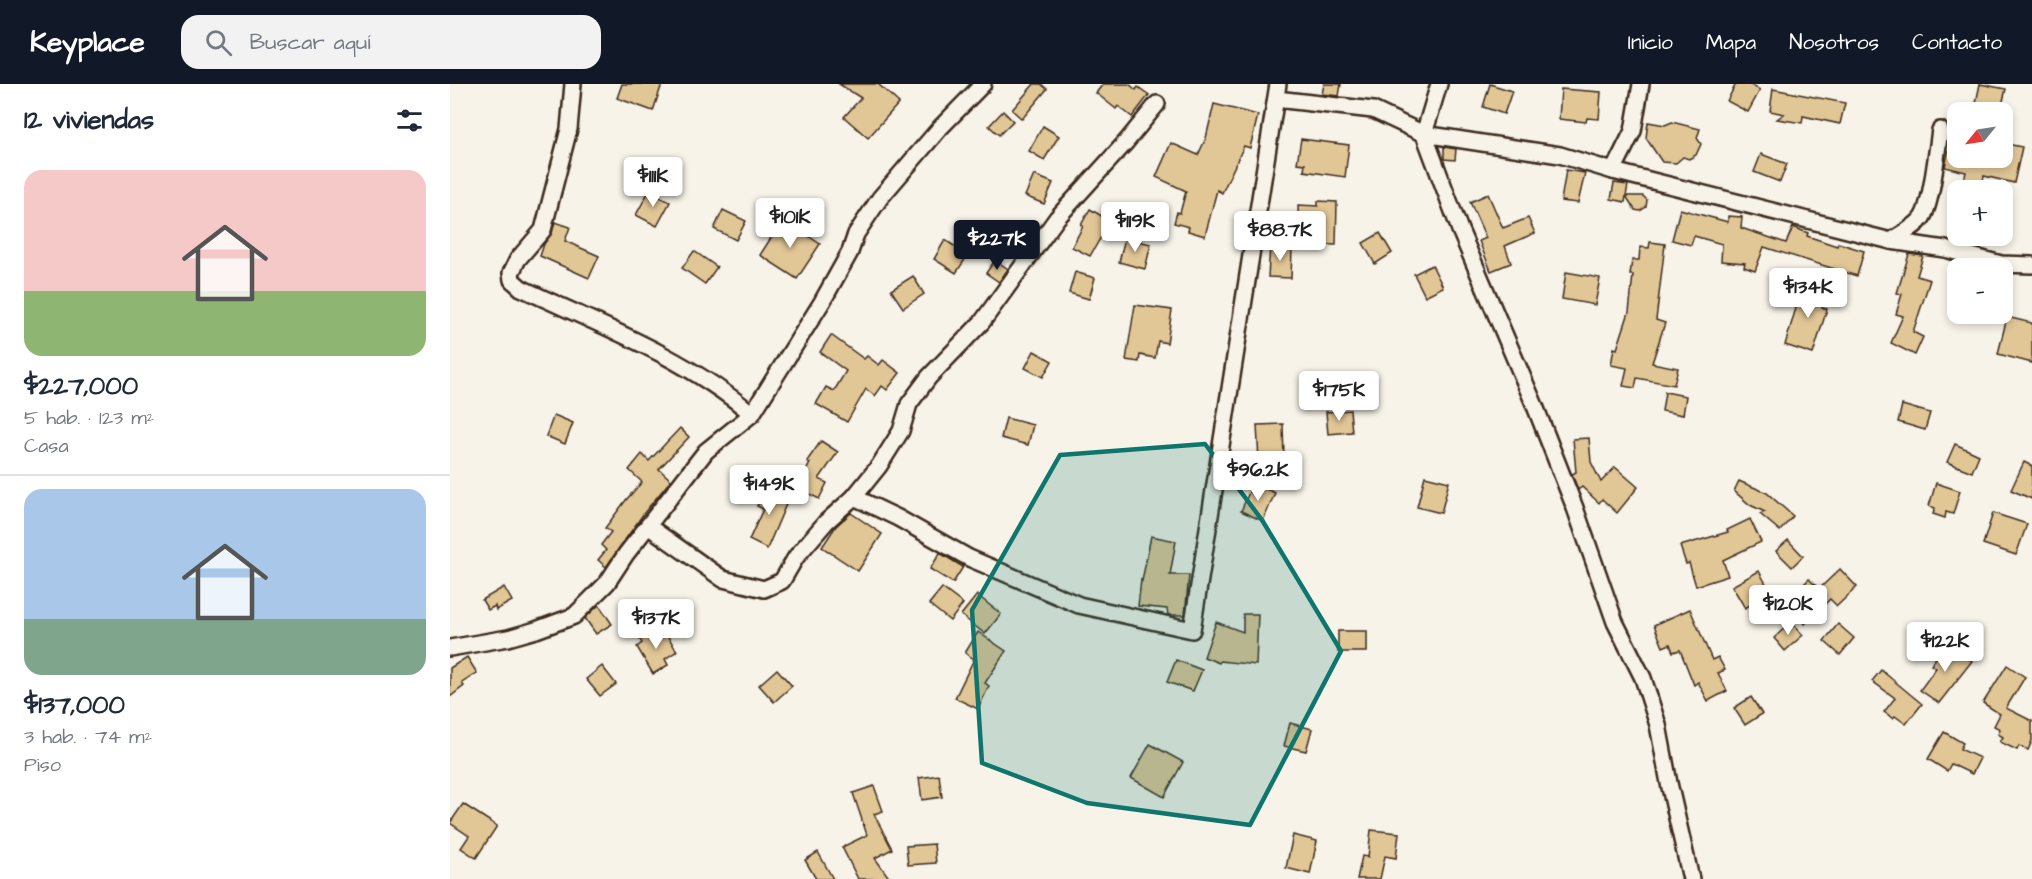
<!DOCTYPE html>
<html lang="es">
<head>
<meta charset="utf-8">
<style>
  :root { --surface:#fff; --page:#f2f2f3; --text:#1f2937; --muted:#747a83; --line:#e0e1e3; --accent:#111827 }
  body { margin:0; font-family:"Architects Daughter",sans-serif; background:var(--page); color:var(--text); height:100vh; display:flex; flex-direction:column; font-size:22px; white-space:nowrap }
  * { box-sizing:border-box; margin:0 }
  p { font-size:20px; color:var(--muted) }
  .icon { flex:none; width:33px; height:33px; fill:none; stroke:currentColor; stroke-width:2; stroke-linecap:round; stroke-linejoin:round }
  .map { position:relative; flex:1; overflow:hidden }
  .panel { display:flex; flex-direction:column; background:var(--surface); width:450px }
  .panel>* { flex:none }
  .needle { width:39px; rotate:240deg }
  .fabs { position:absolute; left:1497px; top:18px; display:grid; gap:12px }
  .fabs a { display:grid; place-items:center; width:66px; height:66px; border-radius:12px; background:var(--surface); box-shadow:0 3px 9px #0003; font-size:30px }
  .price { position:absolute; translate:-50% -51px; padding:0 14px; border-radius:6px; background:#fff; color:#222; font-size:20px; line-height:39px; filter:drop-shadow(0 2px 3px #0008) }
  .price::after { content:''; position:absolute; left:50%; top:36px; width:18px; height:14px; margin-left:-9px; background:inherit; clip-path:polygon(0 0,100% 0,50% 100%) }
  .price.current { background:var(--accent); color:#fff }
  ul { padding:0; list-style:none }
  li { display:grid; align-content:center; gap:12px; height:318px; padding:0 24px }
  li+li { border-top:2px solid var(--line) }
  li span { display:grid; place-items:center; height:186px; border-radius:18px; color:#555 }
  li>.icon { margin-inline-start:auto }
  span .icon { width:108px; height:108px; fill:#fffc; stroke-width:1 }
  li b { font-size:26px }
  h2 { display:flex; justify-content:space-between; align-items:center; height:72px; padding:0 24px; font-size:26px }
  header { display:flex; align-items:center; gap:36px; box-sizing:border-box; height:84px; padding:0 30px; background:var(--accent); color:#fff }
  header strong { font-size:28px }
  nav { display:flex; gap:33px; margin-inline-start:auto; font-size:21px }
  .search { width:420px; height:54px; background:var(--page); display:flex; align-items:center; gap:15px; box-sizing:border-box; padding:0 21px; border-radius:18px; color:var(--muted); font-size:22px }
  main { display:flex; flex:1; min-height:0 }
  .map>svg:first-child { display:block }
  .building { fill:#e1c696; stroke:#3b2a1e; stroke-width:1.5 }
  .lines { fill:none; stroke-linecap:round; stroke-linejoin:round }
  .minor-casing { stroke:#3b2a1e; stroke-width:20 }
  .minor { stroke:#f7f3e8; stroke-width:15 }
  .marked { fill:#0f766e; fill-opacity:0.2; stroke:#0f766e; stroke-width:4.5; stroke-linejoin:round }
</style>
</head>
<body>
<header>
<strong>Keyplace</strong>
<div class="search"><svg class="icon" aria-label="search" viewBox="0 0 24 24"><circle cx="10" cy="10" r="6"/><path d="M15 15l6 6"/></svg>Buscar aquí</div>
<nav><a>Inicio</a><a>Mapa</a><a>Nosotros</a><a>Contacto</a></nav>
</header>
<main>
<section class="panel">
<h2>12 viviendas<svg class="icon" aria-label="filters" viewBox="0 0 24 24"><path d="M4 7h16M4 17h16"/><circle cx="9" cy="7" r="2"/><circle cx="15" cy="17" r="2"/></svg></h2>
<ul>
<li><span style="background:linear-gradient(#f6c9c9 65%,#8fb573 0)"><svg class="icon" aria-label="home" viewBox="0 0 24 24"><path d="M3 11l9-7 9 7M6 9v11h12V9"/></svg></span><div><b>$227,000</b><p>5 hab. · 123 m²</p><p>Casa</p></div></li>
<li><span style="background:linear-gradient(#a9c7e8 70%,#7fa58c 0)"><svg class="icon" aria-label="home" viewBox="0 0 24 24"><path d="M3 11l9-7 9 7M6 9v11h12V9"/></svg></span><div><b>$137,000</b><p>3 hab. · 74 m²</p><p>Piso</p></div></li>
</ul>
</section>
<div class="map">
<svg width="1582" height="795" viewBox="0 0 1582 795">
  <rect width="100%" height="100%" fill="#f7f3e8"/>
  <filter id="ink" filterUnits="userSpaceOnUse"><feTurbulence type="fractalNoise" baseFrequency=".0167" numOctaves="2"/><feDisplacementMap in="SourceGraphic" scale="12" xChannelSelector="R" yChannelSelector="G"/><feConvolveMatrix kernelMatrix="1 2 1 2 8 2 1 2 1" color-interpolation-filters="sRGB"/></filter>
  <g filter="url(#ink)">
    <g class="building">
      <polygon points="172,0 212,0 203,27 167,14"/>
      <polygon points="389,0 428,0 449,19 418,54 394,33 411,14"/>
      <polygon points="584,0 591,0 597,5 572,35 562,26"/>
      <polygon points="653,0 679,0 686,6 688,3 699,11 682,33 668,22 666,25 646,9"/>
      <polygon points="874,0 891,0 889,12 872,10"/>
      <polygon points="1040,0 1062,7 1054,30 1033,23"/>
      <polygon points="1286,0 1299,0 1310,6 1298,28 1277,17"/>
      <polygon points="1530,0 1556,5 1551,25 1526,19"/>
      <polygon points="1111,5 1151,8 1149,35 1137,34 1136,38 1109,35"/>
      <polygon points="1323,5 1395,19 1390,40 1353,32 1352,39 1327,35 1334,30 1320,27"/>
      <polygon points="764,20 808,31 800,64 794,62 772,109 767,106 755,152 738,147 739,143 724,139 727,128 730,129 736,107 706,93 721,59 748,71 756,54"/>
      <polygon points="553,27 563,37 549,51 539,42"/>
      <polygon points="1198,38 1215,41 1222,38 1250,45 1247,54 1251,60 1246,71 1239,75 1233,73 1226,79 1212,78 1196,54"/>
      <polygon points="593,42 609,52 594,76 579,67"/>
      <polygon points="1503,45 1508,45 1508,74 1552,74 1552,59 1572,63 1564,99 1534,92 1531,106 1512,106 1516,88 1495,83"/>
      <polygon points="851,55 899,61 895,93 854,87 855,80 847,79"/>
      <polygon points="994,63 1006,65 1005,76 994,75"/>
      <polygon points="1311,70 1337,80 1330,98 1304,88"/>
      <polygon points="1116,86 1135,89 1128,119 1111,117"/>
      <polygon points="584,91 603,99 594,120 575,112"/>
      <polygon points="1164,99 1178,101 1176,112 1193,112 1197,116 1196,123 1190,127 1185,126 1176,112 1175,118 1161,115"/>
      <polygon points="199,107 220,118 207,142 186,131"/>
      <polygon points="1038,110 1053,144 1078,134 1085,149 1055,162 1061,179 1041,187 1029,157 1036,154 1020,118"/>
      <polygon points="868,117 887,118 886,161 849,160 848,121 868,122"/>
      <polygon points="640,125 660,137 640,172 622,163 633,142 631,141"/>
      <polygon points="1230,125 1278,138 1278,132 1292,133 1291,144 1336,159 1343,143 1358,149 1357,152 1387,162 1388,159 1414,167 1407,192 1314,163 1305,187 1294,183 1295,179 1271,177 1272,160 1244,152 1241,161 1222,156"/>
      <polygon points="273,126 296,137 286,156 264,145"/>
      <polygon points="333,135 370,160 347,195 310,171"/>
      <polygon points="105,138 120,143 115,157 149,172 139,194 90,172 94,160 102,149"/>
      <polygon points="930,149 942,169 925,180 913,159"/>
      <polygon points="675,154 701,160 695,185 669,178"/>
      <polygon points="495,156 518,171 506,189 484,175"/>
      <polygon points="1200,158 1215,160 1206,236 1215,239 1202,279 1228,284 1224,301 1187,294 1185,304 1173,302 1177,284 1161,281 1164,264 1167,265 1179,228 1183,191 1180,191 1182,176 1189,176 1190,163 1199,164"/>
      <polygon points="820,162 842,163 841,194 818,193"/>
      <polygon points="244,167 267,183 255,200 232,184"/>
      <polygon points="1459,170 1473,172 1467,192 1480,196 1463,248 1473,253 1465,271 1441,259 1453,232 1446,230 1452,210 1447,209"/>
      <polygon points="545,176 558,185 549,198 536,189"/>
      <polygon points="982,181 993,203 975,212 964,190"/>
      <polygon points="625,188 645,194 639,215 619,209"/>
      <polygon points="1116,188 1150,194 1145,221 1112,215"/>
      <polygon points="463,192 474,210 453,224 441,206"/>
      <polygon points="1354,197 1379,207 1372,224 1377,225 1363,270 1335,261"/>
      <polygon points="685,221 722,226 717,259 708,257 705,274 690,271 689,278 676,276"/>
      <polygon points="1557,233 1582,239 1582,279 1548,270"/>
      <polygon points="381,251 414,275 417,272 429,281 433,276 450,289 437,306 432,302 425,312 416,305 397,338 366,320 376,303 384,307 396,287 370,268"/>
      <polygon points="584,267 602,277 593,293 575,284"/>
      <polygon points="1215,308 1236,312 1233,331 1212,327"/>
      <polygon points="1452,321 1480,329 1475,346 1448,338"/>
      <polygon points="900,326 902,348 878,350 876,328"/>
      <polygon points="104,331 123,339 115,360 96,352"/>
      <polygon points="556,334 583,341 578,361 551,354"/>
      <polygon points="833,340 834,376 809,377 807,341"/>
      <polygon points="230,344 239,353 209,385 221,396 194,429 156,483 148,476 156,466 151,461 161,448 155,444 176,416 192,398 179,386 192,370 199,377"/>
      <polygon points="1139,354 1141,378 1151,398 1165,383 1188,403 1167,429 1152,415 1149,419 1132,403 1128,406 1122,390 1126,388 1123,355"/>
      <polygon points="371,357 388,368 369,395 377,399 369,415 348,404 360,379 357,377"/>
      <polygon points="1505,360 1529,371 1522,388 1497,378"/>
      <polygon points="1574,378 1582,382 1582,415 1561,406"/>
      <polygon points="975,392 999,398 991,429 967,423"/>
      <polygon points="1289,397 1317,409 1343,432 1330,447 1310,430 1315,428 1300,421 1284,407"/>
      <polygon points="803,399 825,409 813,437 791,427"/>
      <polygon points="1486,399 1510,407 1503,430 1496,428 1495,434 1483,430 1485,424 1479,422"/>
      <polygon points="316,401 340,411 317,465 299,456 313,425 307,422"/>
      <polygon points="401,429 432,450 408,487 372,463 386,442"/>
      <polygon points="1543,429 1577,440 1566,471 1533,460"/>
      <polygon points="1300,435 1311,458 1273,476 1278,492 1246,502 1239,479 1236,480 1230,462 1278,448 1277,446"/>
      <polygon points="701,452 726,457 720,491 739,491 735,531 718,531 717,525 688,522 691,496 692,497"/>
      <polygon points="1338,456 1353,472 1342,483 1326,467"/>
      <polygon points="490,469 513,483 503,499 480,485"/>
      <polygon points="1390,485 1407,503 1387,522 1380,515 1355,540 1335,519 1359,495 1369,505"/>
      <polygon points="1309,487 1321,509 1295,524 1282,502"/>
      <polygon points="54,503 62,517 46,526 45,522 38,526 32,516"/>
      <polygon points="492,504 513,520 500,537 479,520"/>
      <polygon points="527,511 551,530 535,550 511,531"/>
      <polygon points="149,521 162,540 146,550 135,534"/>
      <polygon points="1240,525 1262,576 1268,573 1275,586 1268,589 1277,607 1258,617 1248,598 1244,601 1230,566 1223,568 1220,560 1213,563 1204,541"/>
      <polygon points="793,530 808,530 806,581 770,577 769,579 754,573 766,538 793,548"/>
      <polygon points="1341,538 1353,551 1335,567 1324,554"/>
      <polygon points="1388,540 1404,554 1390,571 1374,557"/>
      <polygon points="205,543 212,554 217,551 227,567 215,575 218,581 203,590 187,563 192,559 189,554"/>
      <rect x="888" y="547" width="29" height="21"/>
      <polygon points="528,548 556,567 535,599 539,602 528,625 505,614 524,575 515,569"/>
      <polygon points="1496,559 1522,577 1489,619 1470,606 1486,584 1481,581"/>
      <polygon points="17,573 27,589 12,599 14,602 0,613 0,584"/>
      <polygon points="726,576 752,586 743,607 717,598"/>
      <polygon points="1557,581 1575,593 1556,624 1582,637 1582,657 1578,666 1569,662 1567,666 1550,658 1553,653 1548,650 1550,645 1544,642 1550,630 1533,619"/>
      <polygon points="152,582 166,600 150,612 136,595"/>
      <polygon points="327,585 342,602 324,618 309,601"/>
      <polygon points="1431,586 1472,620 1456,640 1445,632 1443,634 1434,628 1445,614 1422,597"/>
      <polygon points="1301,613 1312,630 1295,641 1284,624"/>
      <polygon points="840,639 862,645 856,667 834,662"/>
      <polygon points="1494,648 1513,659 1510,665 1530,674 1522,690 1501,680 1497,687 1478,675"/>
      <polygon points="700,660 733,678 714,713 681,694"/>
      <polygon points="489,691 492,713 472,716 469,694"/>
      <polygon points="424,702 433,727 424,730 442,765 425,774 440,795 408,795 392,763 417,751 403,709"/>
      <polygon points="13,720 47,742 26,774 11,764 19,752 0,739"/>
      <polygon points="921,746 949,749 946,774 935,772 930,795 907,795 912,772 918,773"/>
      <polygon points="843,751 867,757 860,790 836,784"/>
      <polygon points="484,760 486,779 458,781 456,762"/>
      <polygon points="368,768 383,795 366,795 355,776"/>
    </g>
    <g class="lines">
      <defs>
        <g id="minor">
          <path d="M123 0 119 45 93 146 68 175 61 189 62 196 71 204C150 241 235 273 302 330"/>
          <polyline points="989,0 974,50 1110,71 1163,87 1441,157 1495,165 1551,180 1582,181"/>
          <polyline points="826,15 923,26 974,50 1010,146 1085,322 1125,424 1165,538 1193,594 1208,641 1219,699 1241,795"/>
          <polyline points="1163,87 1183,47 1191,0"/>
          <path d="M1441 157C1451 150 1465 144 1472 134 1482 120 1487 65 1490 46"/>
          <polyline points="404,413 448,434 519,474 629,521 742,546 828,0"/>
          <polyline points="198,442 273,495 314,505 332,497 346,473 376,438 404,413 429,382 451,347 459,320 479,293 532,238 607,134 676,58 707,20"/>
          <polyline points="0,564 58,554 86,546 124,532 157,499 176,470 256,367 302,330 372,218 400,168 406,150 430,114 490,44 533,0"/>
        </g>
      </defs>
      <use href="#minor" class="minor-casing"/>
      <use href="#minor" class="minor"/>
    </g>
  </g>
  <path class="marked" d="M755 360 812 436 891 567 800 741 637 719 532 679 522 526 610 371Z"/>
</svg>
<div class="fabs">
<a><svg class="needle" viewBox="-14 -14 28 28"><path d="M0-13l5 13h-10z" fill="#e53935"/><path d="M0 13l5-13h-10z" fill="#747a83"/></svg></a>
<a>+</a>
<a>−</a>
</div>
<b class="price" style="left:203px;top:124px">$111K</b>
<b class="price" style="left:340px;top:165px">$101K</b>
<b class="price" style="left:685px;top:169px">$119K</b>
<b class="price" style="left:830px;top:178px">$88.7K</b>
<b class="price current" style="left:547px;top:187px">$227K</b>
<b class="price" style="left:1358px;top:235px">$134K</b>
<b class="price" style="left:889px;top:338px">$175K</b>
<b class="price" style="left:808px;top:418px">$96.2K</b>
<b class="price" style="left:319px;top:432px">$149K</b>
<b class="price" style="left:1338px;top:552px">$120K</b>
<b class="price" style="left:206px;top:566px">$137K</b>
<b class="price" style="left:1495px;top:589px">$122K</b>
</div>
</main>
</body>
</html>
